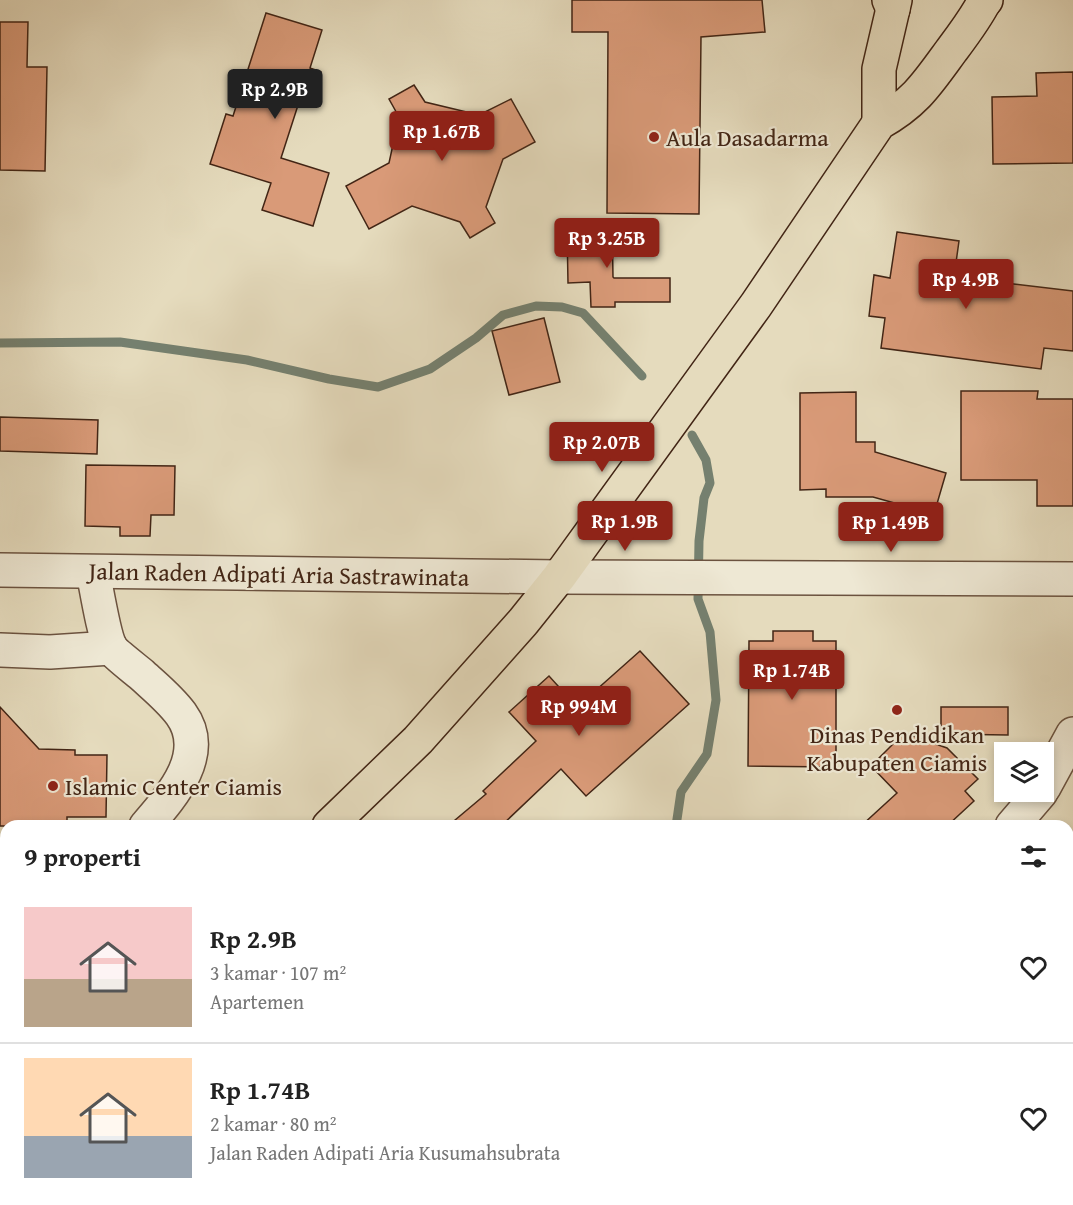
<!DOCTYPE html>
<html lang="id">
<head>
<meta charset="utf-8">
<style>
  :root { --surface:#fff; --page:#f2f2f2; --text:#222; --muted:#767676; --line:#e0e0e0; --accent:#8f2418 }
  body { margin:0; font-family:"Gentium Book Plus",serif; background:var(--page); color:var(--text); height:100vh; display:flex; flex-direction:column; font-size:22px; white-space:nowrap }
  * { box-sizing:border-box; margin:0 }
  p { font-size:20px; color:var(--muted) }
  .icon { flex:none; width:33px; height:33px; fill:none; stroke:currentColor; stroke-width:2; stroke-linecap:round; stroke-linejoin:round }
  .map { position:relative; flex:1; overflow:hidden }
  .panel { position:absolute; left:0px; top:820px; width:1074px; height:386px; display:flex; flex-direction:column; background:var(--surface); border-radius:18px 18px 0 0; box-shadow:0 3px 9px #0003 }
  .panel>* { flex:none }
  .controls { position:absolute; left:994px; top:742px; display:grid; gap:12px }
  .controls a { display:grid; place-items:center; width:60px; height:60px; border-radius:0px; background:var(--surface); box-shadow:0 3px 9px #0003; font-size:30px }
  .price { position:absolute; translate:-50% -51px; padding:0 14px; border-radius:6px; background:var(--accent); color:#fff; font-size:20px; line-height:39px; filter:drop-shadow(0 2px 3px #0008) }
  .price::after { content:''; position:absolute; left:50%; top:36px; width:18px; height:14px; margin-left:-9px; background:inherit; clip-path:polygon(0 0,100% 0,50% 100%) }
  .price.current { background:#222; color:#fff }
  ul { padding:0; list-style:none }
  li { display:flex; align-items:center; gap:18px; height:150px; padding:0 24px }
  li+li { border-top:2px solid var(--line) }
  li span { display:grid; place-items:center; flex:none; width:168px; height:120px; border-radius:0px; color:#555 }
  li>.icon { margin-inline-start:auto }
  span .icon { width:72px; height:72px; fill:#fffc; stroke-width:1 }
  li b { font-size:26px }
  h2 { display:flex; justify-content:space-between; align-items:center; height:72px; padding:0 24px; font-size:26px }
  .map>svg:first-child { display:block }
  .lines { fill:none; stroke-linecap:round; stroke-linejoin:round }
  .stream { stroke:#75806f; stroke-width:9 }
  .building { fill:#d99a78; stroke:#422515; stroke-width:1.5 }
  .minor-casing { stroke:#6b523f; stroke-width:36 }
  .major-casing { stroke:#422515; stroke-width:36 }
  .highway-casing { stroke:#422515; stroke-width:36 }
  .minor { stroke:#eee8d4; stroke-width:33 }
  .major { stroke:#e5dbbd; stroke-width:33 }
  .highway { stroke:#e5dbbd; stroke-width:33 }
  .poi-dot { fill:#8f2418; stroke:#eee8d4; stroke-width:2 }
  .labels { text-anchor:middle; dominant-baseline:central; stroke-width:4.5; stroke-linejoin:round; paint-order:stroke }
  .poi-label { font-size:24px; fill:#422515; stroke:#eee8d4; text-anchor:start }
  .street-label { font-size:24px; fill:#422515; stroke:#eee8d4 }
</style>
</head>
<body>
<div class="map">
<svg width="1073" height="1205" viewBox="0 0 1073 1205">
  <rect width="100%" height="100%" fill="#e5dbbd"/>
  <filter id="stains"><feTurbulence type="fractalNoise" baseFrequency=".00333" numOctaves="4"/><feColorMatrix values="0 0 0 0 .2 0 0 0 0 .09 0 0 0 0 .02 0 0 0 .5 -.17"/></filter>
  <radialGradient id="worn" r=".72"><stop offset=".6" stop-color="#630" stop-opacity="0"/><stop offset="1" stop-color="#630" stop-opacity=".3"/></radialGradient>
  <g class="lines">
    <g class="stream">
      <polyline points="0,343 120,342 247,360 329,379 378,387 430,369 476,338 503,315 536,306 562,307 583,313 642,376"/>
      <polyline points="676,826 681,792 707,754 716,700 710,632 698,599 699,541 704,498 710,483 706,460 692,435"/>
      <polyline points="1068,1020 1073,1021"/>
    </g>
  </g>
  <g class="building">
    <polygon points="572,0 762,0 765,32 701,37 699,214 607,213 608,32 572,32"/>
    <polygon points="266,13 322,30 310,68 321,72 311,102 300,99 281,158 329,173 313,226 262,210 271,183 210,164 226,114 233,116"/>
    <polygon points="0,22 28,22 27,67 47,67 45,171 0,170"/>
    <polygon points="1073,72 1073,163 993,164 992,97 1037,96 1036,73"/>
    <polygon points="414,85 425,102 479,115 511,99 535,142 503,159 486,207 495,223 470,238 460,222 412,206 369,229 346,186 389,163 399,117 389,99"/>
    <polygon points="612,220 613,277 614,278 670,278 670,302 615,302 615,307 591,307 590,282 568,283 567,229 580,229 580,221"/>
    <polygon points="897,232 959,241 954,277 1073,291 1073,351 1044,348 1041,369 881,348 885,318 869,316 874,275 890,278"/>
    <polygon points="544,318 560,382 509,395 492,331"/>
    <polygon points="961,391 1038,391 1037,399 1073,399 1073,506 1037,506 1037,480 961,480"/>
    <polygon points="856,392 856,442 875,442 875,452 946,473 934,514 873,497 826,497 826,489 800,490 800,393"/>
    <polygon points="0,417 98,420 97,454 0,451"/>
    <polygon points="86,465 175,466 174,515 151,515 150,536 120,536 120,527 85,526"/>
    <polygon points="773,631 813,631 813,641 836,641 836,767 748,766 749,641 773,641"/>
    <polygon points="640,651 689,704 586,796 561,769 501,826 448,826 486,794 483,791 536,741 509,712 549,676 577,707"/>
    <polygon points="0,707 39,749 75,750 75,755 107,755 106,817 67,817 67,826 0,826"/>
    <polygon points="941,707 1008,707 1008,735 941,734"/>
    <polygon points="904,733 947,748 978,779 965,791 974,801 947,826 861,826 897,793 871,766"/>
  </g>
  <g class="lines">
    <defs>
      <g id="minor">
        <polyline points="0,570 559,577 1073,579"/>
        <path d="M93 572C96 586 104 637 111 648 114 653 135 669 142 675 155 687 170 699 181 714 210 754 171 797 146 826"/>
        <polyline points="0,650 50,652 111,648"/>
        <polyline points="1044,787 1073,734"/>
        <polyline points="1012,826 1041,792"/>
        <polyline points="0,917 6,915"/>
        <polyline points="1068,926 1073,932"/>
        <polyline points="0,968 6,962"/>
        <polyline points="713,1200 713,1205"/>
      </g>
      <g id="major">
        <polyline points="879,123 879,69 895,0"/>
        <path d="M329 826 418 740 523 622 559 577 756 305 879 123C915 103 927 84 951 51 963 35 976 18 985 0"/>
        <polyline points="0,1122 6,1117"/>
      </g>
      <g id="highway">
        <polyline points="889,0 893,9"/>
        <polyline points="984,2 986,0"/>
      </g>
    </defs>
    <use href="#minor" class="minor-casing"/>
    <use href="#major" class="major-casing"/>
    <use href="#highway" class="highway-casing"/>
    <use href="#minor" class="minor"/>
    <use href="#major" class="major"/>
    <use href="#highway" class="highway"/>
  </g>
  <g class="poi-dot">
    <circle cx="654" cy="137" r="6"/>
    <circle cx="897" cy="710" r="6"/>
    <circle cx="53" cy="786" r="6"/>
  </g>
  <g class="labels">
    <g class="poi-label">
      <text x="666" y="137">Aula Dasadarma</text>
      <text x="897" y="734" text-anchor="middle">Dinas Pendidikan<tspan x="897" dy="28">Kabupaten Ciamis</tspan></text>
      <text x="65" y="786">Islamic Center Ciamis</text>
    </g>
    <g class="street-label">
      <text transform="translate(279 574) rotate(1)">Jalan Raden Adipati Aria Sastrawinata</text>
    </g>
  </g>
  <rect width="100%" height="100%" filter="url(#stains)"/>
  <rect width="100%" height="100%" fill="url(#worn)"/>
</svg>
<div class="controls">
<a><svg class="icon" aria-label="layers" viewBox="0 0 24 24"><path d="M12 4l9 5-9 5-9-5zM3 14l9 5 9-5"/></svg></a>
</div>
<b class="price current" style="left:275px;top:120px">Rp 2.9B</b>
<b class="price" style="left:442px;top:162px">Rp 1.67B</b>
<b class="price" style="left:607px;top:269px">Rp 3.25B</b>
<b class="price" style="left:966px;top:310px">Rp 4.9B</b>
<b class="price" style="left:602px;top:473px">Rp 2.07B</b>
<b class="price" style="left:625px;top:552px">Rp 1.9B</b>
<b class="price" style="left:891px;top:553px">Rp 1.49B</b>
<b class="price" style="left:792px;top:701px">Rp 1.74B</b>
<b class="price" style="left:579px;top:737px">Rp 994M</b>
<section class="panel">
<h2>9 properti<svg class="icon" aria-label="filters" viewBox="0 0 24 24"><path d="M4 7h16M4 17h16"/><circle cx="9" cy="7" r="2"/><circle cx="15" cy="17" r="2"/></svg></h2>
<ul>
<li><span style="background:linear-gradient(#f6c9c9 60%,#b9a48a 0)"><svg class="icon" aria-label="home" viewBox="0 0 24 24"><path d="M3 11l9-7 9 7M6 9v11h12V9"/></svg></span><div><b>Rp 2.9B</b><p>3 kamar · 107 m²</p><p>Apartemen</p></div><svg class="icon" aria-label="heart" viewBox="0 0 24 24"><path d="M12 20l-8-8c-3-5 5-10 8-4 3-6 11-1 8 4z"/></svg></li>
<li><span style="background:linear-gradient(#ffd9b3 65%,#9aa5b1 0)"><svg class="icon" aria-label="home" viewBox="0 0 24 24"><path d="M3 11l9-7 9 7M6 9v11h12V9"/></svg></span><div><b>Rp 1.74B</b><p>2 kamar · 80 m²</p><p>Jalan Raden Adipati Aria Kusumahsubrata</p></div><svg class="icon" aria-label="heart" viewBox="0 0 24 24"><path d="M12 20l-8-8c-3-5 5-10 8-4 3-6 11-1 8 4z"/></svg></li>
</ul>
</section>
</div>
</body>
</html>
